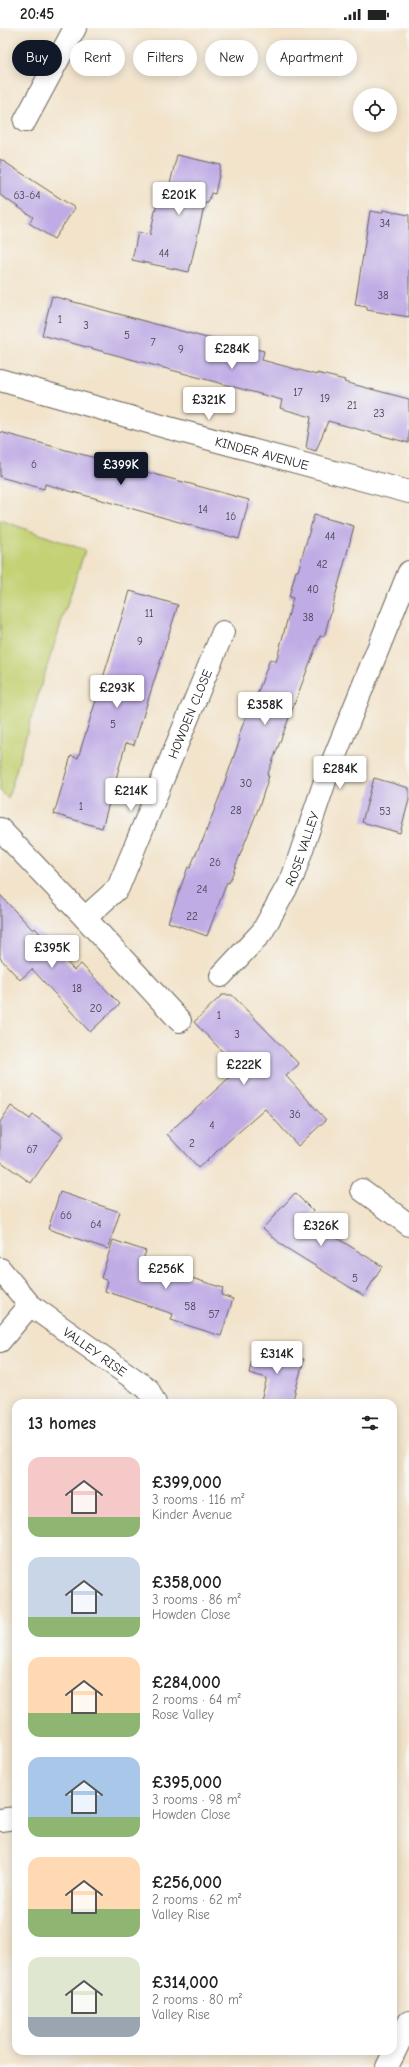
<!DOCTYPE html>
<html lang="en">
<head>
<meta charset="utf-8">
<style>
  :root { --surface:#fff; --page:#f6f6f6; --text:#222; --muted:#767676; --accent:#111827 }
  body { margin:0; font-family:"Comic Neue",sans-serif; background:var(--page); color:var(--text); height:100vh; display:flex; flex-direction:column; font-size:15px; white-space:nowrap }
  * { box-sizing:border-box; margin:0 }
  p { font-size:13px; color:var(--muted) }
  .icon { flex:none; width:22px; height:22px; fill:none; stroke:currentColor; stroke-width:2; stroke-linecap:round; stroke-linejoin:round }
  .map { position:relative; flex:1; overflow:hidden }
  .sheet { position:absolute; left:12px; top:1371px; width:385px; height:656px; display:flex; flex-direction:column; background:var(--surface); border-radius:12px; box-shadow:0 2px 10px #0003 }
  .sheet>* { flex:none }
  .banner { position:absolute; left:12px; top:12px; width:385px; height:36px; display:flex; gap:8px }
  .controls { position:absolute; left:353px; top:60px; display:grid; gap:8px }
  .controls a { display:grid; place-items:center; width:44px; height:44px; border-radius:50%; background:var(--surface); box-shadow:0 2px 10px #0003; font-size:20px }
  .price { position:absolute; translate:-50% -34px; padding:0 9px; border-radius:4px; background:#fff; color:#222; font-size:13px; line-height:26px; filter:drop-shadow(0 1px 2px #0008) }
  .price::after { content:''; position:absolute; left:50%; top:24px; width:12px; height:9px; margin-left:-6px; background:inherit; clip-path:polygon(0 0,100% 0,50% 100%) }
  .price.current { background:var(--accent); color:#fff }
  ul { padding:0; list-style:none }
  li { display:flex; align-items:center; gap:12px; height:100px; padding:0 16px }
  li span { display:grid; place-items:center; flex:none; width:112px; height:80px; border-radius:12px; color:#555 }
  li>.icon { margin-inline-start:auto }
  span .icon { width:48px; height:48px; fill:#fffc; stroke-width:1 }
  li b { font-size:17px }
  h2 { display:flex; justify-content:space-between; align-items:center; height:48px; padding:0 16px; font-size:17px }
  .pill { padding:0 14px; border-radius:18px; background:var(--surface); box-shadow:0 2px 10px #0003; font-size:14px; line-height:36px }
  .pill.current { background:var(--accent); color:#fff }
  .status { display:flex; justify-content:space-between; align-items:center; height:28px; padding:0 20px; background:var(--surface); direction:ltr }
  .status svg { height:11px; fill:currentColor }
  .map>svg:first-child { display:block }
  .green { fill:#c4d274; stroke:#707748 }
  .building { fill:#bface5 }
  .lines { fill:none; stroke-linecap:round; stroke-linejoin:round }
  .minor-casing { stroke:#676259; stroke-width:24 }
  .major-casing { stroke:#676259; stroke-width:24 }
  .minor { stroke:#fff; stroke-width:22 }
  .major { stroke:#fff; stroke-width:22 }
  .labels { text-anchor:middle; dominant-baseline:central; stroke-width:3; stroke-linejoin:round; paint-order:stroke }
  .number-label { font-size:11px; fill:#45404e }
  .street-label { font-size:13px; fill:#1c1c1c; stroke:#f6f6f2 }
</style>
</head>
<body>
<div class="status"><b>20:45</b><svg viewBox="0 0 49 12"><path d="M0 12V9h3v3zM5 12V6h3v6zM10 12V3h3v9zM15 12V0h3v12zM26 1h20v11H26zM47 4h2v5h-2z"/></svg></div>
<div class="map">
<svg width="409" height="2039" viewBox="0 0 409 2039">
  <rect width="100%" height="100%" fill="#f6f6f2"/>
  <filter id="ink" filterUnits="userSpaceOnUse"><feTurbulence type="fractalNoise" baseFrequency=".025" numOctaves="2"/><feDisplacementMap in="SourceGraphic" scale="8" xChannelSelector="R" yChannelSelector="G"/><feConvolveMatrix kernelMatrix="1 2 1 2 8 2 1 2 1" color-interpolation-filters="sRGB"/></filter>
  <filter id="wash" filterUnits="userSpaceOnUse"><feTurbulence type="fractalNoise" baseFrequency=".012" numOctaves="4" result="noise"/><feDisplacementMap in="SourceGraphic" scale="16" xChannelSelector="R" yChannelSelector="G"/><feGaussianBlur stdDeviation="0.9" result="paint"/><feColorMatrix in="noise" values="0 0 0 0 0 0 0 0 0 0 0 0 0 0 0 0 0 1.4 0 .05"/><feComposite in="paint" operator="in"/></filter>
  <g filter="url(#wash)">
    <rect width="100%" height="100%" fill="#f2e3ca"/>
    <polygon class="green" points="0,492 85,522 41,657 8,770 0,763"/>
    <g id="blocks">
      <g class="building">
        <polygon points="177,127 221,137 215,166 211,165 208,175 205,175 189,244 132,232 138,204 150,207 157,174 165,176"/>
        <polygon points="0,131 75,180 54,211 29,195 33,189 0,167"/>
        <polygon points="383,182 409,187 409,289 367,282 367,279 355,277 370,183 382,185"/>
        <polygon points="52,268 218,313 219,312 264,323 262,332 317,347 317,345 345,352 344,354 409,371 409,415 328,393 316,423 306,420 311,389 280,380 282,372 42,307"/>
        <polygon points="0,404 249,472 239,511 45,456 44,461 0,449"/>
        <polygon points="314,487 354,498 346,529 324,609 320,608 267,748 269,748 260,776 229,855 227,854 207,908 168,894 188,839 190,840 201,814 202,814 222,762 240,711 238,710 248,682 251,683 270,631 276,634 293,570 289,569 296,543 298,543"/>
        <polygon points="130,563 178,577 134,717 126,715 102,800 54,786 71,728 78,730"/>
        <polygon points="374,750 409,760 409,772 400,805 362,794"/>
        <polygon points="0,867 33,902 35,900 74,942 81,936 120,976 90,1004 32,941 20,952 0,930"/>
        <polygon points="222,967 232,967 299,1036 286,1048 326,1092 298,1118 265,1081 198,1140 167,1106 239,1041 194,994"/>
        <polygon points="11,1078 30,1091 33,1087 63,1108 31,1155 0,1133 0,1094"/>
        <polygon points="60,1164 120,1184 108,1221 48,1201"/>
        <polygon points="295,1165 313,1183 306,1191 382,1238 364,1268 283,1218 263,1200"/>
        <polygon points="113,1212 146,1223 142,1234 223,1260 221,1267 233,1271 221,1308 171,1292 173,1286 105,1263 108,1253 101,1250"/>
        <polygon points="255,1319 304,1331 292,1375 260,1375 267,1350 249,1345"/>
      </g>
    </g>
  </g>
  <g filter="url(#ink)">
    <use href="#blocks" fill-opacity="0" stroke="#676259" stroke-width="1"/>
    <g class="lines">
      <defs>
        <g id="minor">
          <polyline points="25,93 75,0"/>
          <path id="s1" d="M0 352 169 400 409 464"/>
          <path id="s2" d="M0 801 85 890 118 860 223 604"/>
          <polyline points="85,890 180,993"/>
          <path id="s3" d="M221 948 262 904 293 848 326 750 409 544"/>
          <polyline points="362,1162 409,1197"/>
          <path id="s4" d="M0 1241 30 1277 148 1361 155 1375"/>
          <polyline points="0,1313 30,1277"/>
          <polyline points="0,1792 16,1790"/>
        </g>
        <polyline id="major" points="387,2039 409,1994"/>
      </defs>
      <use href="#minor" class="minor-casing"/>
      <use href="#major" class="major-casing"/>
      <use href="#minor" class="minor"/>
      <use href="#major" class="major"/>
    </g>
  </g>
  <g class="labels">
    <g class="number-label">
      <text x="27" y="167">63-64</text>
      <text x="385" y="195">34</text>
      <text x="164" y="225">44</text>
      <text x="383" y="267">38</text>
      <text x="60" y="291">1</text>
      <text x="86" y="297">3</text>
      <text x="127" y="307">5</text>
      <text x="153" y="314">7</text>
      <text x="181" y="321">9</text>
      <text x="298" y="364">17</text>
      <text x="325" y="370">19</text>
      <text x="352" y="377">21</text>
      <text x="379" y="385">23</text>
      <text x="34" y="436">6</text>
      <text x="203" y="481">14</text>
      <text x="231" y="488">16</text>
      <text x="330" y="508">44</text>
      <text x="322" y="536">42</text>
      <text x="313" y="561">40</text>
      <text x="149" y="585">11</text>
      <text x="308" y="589">38</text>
      <text x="140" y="613">9</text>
      <text x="113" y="696">5</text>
      <text x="246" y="755">30</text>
      <text x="81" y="778">1</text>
      <text x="236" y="782">28</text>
      <text x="385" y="783">53</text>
      <text x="215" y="834">26</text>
      <text x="202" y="861">24</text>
      <text x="192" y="888">22</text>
      <text x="77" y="960">18</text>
      <text x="96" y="980">20</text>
      <text x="219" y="987">1</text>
      <text x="237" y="1006">3</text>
      <text x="295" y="1086">36</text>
      <text x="212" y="1097">4</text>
      <text x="192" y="1115">2</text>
      <text x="32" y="1121">67</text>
      <text x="66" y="1187">66</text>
      <text x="96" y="1196">64</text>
      <text x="355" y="1250">5</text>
      <text x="190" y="1278">58</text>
      <text x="214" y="1286">57</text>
    </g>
    <g class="street-label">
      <text stroke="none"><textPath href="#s1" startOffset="272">KINDER AVENUE</textPath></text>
      <text stroke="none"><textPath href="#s2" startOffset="356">HOWDEN CLOSE</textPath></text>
      <text stroke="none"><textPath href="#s3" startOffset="153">ROSE VALLEY</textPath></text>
      <text stroke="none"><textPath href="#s4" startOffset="127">VALLEY RISE</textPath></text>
    </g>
  </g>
</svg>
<div class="controls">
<a><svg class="icon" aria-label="locate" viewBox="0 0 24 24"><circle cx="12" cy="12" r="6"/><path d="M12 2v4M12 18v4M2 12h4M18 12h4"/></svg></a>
</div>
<b class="price" style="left:179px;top:188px">£201K</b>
<b class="price" style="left:232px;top:342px">£284K</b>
<b class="price" style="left:209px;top:393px">£321K</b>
<b class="price current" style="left:121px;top:458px">£399K</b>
<b class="price" style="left:117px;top:681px">£293K</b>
<b class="price" style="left:265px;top:698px">£358K</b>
<b class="price" style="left:340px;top:762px">£284K</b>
<b class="price" style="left:131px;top:784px">£214K</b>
<b class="price" style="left:52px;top:941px">£395K</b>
<b class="price" style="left:244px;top:1058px">£222K</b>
<b class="price" style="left:321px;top:1219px">£326K</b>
<b class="price" style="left:166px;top:1262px">£256K</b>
<b class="price" style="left:277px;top:1347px">£314K</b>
<div class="banner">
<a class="pill current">Buy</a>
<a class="pill">Rent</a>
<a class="pill">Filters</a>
<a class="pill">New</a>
<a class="pill">Apartment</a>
</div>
<section class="sheet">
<h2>13 homes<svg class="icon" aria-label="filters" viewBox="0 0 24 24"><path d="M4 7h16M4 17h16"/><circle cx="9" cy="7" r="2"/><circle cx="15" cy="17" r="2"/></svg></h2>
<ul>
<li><span style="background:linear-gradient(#f6c9c9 75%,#8fb573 0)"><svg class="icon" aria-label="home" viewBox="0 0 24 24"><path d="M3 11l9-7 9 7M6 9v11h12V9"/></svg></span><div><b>£399,000</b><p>3 rooms · 116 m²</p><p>Kinder Avenue</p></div></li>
<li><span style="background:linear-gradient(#c9d6e8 75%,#8fb573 0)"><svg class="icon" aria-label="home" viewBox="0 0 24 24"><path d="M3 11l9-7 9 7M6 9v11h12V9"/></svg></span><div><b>£358,000</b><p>3 rooms · 86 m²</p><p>Howden Close</p></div></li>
<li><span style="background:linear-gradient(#ffd9b3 70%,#8fb573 0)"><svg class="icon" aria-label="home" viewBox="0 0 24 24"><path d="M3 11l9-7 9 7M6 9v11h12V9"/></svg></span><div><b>£284,000</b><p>2 rooms · 64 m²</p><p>Rose Valley</p></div></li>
<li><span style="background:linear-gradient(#a9c7e8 75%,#8fb573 0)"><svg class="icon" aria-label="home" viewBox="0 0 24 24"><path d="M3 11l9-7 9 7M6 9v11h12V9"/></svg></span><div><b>£395,000</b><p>3 rooms · 98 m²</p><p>Howden Close</p></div></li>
<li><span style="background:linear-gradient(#ffd9b3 65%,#8fb573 0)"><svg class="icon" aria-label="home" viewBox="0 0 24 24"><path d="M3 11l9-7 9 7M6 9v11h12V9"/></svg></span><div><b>£256,000</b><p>2 rooms · 62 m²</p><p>Valley Rise</p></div></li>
<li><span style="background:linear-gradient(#dfe7d0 75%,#9aa5b1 0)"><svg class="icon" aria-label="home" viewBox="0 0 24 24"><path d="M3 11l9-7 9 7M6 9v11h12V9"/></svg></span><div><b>£314,000</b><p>2 rooms · 80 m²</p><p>Valley Rise</p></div></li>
</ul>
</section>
</div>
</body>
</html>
